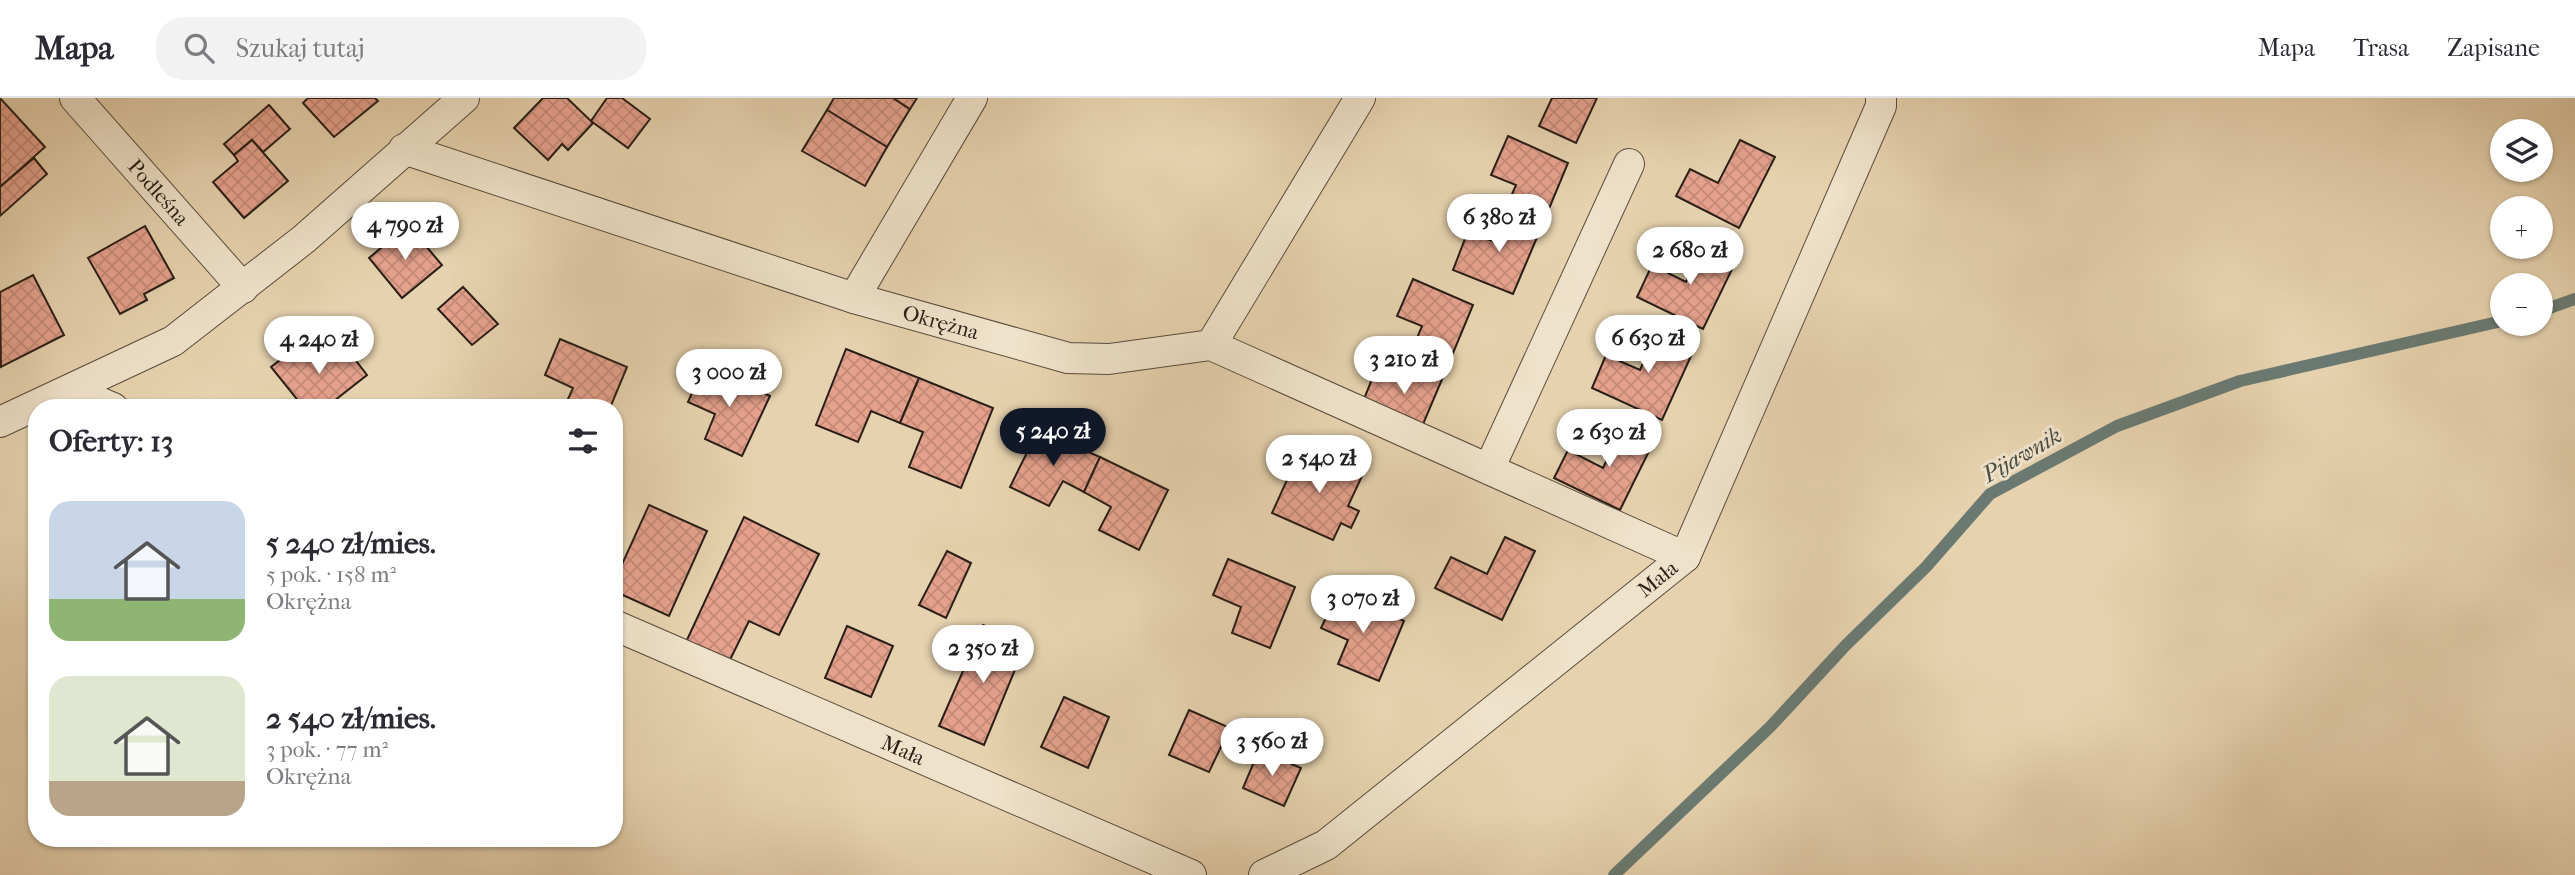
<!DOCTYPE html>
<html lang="pl">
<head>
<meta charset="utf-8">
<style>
  :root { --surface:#fff; --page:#f2f2f3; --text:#2b2b33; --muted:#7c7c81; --line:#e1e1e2; --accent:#111827 }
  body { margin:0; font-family:"IM FELL French Canon",serif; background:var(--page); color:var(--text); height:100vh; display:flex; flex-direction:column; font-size:26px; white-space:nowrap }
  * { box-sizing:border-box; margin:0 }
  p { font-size:23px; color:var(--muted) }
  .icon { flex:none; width:38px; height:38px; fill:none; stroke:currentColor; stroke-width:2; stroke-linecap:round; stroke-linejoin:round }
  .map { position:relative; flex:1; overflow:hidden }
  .side { position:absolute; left:28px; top:301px; width:595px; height:448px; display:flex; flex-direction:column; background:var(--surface); border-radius:28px; box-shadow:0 2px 5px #0004 }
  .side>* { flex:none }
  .buttons { position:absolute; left:2490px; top:21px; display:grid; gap:14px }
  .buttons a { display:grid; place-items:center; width:63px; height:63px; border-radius:50%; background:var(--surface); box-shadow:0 2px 5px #0004; font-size:35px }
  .price { position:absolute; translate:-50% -60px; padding:0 16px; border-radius:24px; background:#fff; color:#222; font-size:23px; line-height:46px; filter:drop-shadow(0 2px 4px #0008) }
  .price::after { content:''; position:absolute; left:50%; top:42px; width:21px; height:16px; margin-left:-10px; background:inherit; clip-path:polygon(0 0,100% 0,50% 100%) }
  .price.current { background:var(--accent); color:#fff }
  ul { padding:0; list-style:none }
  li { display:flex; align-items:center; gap:21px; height:175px; padding:0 21px }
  li span { display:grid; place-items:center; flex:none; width:196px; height:140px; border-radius:21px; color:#555 }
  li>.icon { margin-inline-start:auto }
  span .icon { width:84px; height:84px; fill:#fffc; stroke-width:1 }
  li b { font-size:30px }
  h2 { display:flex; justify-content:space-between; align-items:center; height:84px; padding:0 21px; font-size:30px }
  header { display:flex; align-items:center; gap:42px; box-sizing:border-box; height:98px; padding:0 35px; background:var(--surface); border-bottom:2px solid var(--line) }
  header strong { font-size:33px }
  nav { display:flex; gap:38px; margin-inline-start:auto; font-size:24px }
  .search { width:490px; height:63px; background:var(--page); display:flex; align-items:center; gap:18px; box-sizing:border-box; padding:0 24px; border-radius:28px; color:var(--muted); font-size:26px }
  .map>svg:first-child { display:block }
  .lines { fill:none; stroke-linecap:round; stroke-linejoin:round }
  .stream { stroke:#6a7a72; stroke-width:12 }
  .building { fill:url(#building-cross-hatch); stroke:#281f16; stroke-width:2 }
  .street-casing { stroke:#584c3c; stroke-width:32 }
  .street { stroke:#efe2ca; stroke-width:30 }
  .labels { text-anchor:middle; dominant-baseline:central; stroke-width:6; stroke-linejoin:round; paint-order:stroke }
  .street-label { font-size:21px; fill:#281f16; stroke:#efe2ca }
  .water-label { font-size:23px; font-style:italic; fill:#494d44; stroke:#efe2ca }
</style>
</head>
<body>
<header>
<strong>Mapa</strong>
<div class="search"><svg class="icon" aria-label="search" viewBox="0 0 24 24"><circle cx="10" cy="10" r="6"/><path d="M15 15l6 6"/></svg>Szukaj tutaj</div>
<nav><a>Mapa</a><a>Trasa</a><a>Zapisane</a></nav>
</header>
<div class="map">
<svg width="2575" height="777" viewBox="0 0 2575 777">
  <defs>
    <pattern id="building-cross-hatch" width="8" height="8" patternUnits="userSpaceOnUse" patternTransform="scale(1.75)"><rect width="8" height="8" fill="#e5a18c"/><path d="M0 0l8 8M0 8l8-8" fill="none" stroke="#c48a78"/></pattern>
  </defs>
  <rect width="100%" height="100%" fill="#e6d2ae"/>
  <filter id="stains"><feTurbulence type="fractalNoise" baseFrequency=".00286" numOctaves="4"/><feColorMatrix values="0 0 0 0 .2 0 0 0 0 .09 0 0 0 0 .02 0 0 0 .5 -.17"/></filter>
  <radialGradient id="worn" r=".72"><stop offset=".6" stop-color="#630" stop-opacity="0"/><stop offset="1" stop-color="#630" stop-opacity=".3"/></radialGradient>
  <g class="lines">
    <g class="stream">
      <polyline points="2541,213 2575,201"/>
      <polyline points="1614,777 1770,629 1846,547 1926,469 1990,396 2117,328 2240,283 2502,223"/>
    </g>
  </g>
  <g class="building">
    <polygon points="0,0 45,49 0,89"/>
    <polygon points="308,0 375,0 378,3 334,39 303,5"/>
    <polygon points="543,0 567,0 593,25 568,52 562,46 548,62 514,30"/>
    <polygon points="607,0 622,0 650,21 628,50 591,23"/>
    <polygon points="834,0 893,0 910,11 887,49 827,12"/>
    <polygon points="893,0 917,0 910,11"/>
    <polygon points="1552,0 1597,0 1576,45 1539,28"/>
    <polygon points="269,7 290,31 263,54 252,42 234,57 224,46"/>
    <polygon points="827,12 887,49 865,88 802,53"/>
    <polygon points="1508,38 1568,65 1541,130 1504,115 1516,87 1491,77"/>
    <polygon points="252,42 288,83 244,120 213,84 238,63 234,57"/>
    <polygon points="1740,42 1775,59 1739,130 1676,98 1690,71 1718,85"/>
    <polygon points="34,60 47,76 0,118 0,89"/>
    <polygon points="1504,115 1541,130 1513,196 1453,172 1468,133 1492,143"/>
    <polygon points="408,127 442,167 402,200 369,160"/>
    <polygon points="145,128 174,180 144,196 147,202 120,216 88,160"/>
    <polygon points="1705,144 1737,161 1703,231 1637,199 1652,167 1686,184"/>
    <polygon points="33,177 64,237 1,269 0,194"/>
    <polygon points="1413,181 1473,207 1446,272 1410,257 1422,228 1397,218"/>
    <polygon points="463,189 498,226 472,247 438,211"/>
    <polygon points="1659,230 1696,247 1662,322 1592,290 1606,257 1640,272"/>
    <polygon points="560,241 627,269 610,310 564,310 573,290 545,277"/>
    <polygon points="304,244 319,264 343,246 367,277 325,310 304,310 271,269"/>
    <polygon points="846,251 919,280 900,325 871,313 858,344 816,327"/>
    <polygon points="1410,257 1446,272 1418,338 1359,313 1375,274 1399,283"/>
    <polygon points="704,268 770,298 742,358 705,341 715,316 688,304"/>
    <polygon points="919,280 993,310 961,390 909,369 923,334 900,325"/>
    <polygon points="1624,327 1655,341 1620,412 1554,380 1568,352 1603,370"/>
    <polygon points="1038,332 1100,359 1084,394 1063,383 1049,408 1010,389"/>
    <polygon points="1302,349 1363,376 1348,408 1359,413 1351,430 1341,425 1333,442 1272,415"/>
    <polygon points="1100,359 1168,392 1139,452 1099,432 1111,409 1084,394"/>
    <polygon points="649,407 707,433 669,518 614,493 614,484"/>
    <polygon points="744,419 819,456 779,537 749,523 729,564 686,544"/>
    <polygon points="1505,439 1535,453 1502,522 1435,490 1451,459 1487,476"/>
    <polygon points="947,453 971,465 946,520 919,507"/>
    <polygon points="1228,461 1295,489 1270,550 1232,535 1241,509 1213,497"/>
    <polygon points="1338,494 1404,523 1379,583 1338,566 1348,542 1321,530"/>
    <polygon points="983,527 1026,545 984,647 939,628"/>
    <polygon points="847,528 893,548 871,599 825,580"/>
    <polygon points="1064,599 1109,619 1088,670 1041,649"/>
    <polygon points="1189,612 1230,630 1209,674 1169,657"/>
    <polygon points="1259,652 1301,670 1284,708 1243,690"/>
  </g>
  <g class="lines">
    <defs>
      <g id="street">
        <path id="s1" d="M75 0 243 190"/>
        <path id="s2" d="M404 51 854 200 1068 260 1109 261 1211 247 1360 0"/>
        <polyline points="854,200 972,0"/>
        <polyline points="1211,247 1685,459"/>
        <polyline points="73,293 113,310"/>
        <polyline points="0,324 173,243 304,141 464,0"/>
        <polyline points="1489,371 1629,66"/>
        <path id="s3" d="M614 527 1191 777"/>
        <path id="s4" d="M1264 777 1326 747 1685 459 1881 8V0"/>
      </g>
    </defs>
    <use href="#street" class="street-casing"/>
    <use href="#street" class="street"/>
  </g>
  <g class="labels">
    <g class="street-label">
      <text stroke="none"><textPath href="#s1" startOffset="126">Podleśna</textPath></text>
      <text stroke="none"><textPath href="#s2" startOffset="564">Okrężna</textPath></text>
      <text stroke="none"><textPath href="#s4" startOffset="494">Mała</textPath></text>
      <text stroke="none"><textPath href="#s3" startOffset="315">Mała</textPath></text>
    </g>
    <g class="water-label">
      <text transform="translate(2022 357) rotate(-30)">Pijawnik</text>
    </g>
  </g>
  <rect width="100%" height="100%" filter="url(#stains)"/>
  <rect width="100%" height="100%" fill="url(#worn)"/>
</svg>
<div class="buttons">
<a><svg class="icon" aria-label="layers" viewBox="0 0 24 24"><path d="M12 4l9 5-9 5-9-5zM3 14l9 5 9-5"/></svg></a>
<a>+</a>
<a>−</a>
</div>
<b class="price" style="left:1499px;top:156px">6 380 zł</b>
<b class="price" style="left:405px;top:164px">4 790 zł</b>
<b class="price" style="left:1690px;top:189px">2 680 zł</b>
<b class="price" style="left:1648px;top:277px">6 630 zł</b>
<b class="price" style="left:319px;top:278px">4 240 zł</b>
<b class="price" style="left:1404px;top:298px">3 210 zł</b>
<b class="price" style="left:729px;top:311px">3 000 zł</b>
<b class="price current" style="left:1053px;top:370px">5 240 zł</b>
<b class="price" style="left:1609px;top:371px">2 630 zł</b>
<b class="price" style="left:1319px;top:397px">2 540 zł</b>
<b class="price" style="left:1363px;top:537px">3 070 zł</b>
<b class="price" style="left:983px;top:587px">2 350 zł</b>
<b class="price" style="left:1272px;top:680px">3 560 zł</b>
<section class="side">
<h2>Oferty: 13<svg class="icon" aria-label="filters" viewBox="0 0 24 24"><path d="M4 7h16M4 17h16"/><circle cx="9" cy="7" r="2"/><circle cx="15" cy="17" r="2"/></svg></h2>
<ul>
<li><span style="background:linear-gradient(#c9d6e8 70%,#8fb573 0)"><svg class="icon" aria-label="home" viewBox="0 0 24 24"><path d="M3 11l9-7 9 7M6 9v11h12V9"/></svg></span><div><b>5 240 zł/mies.</b><p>5 pok. · 158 m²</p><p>Okrężna</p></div></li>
<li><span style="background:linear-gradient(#dfe7d0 75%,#b9a48a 0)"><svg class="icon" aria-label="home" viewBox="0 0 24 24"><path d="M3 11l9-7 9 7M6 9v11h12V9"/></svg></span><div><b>2 540 zł/mies.</b><p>3 pok. · 77 m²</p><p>Okrężna</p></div></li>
</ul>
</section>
</div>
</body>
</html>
